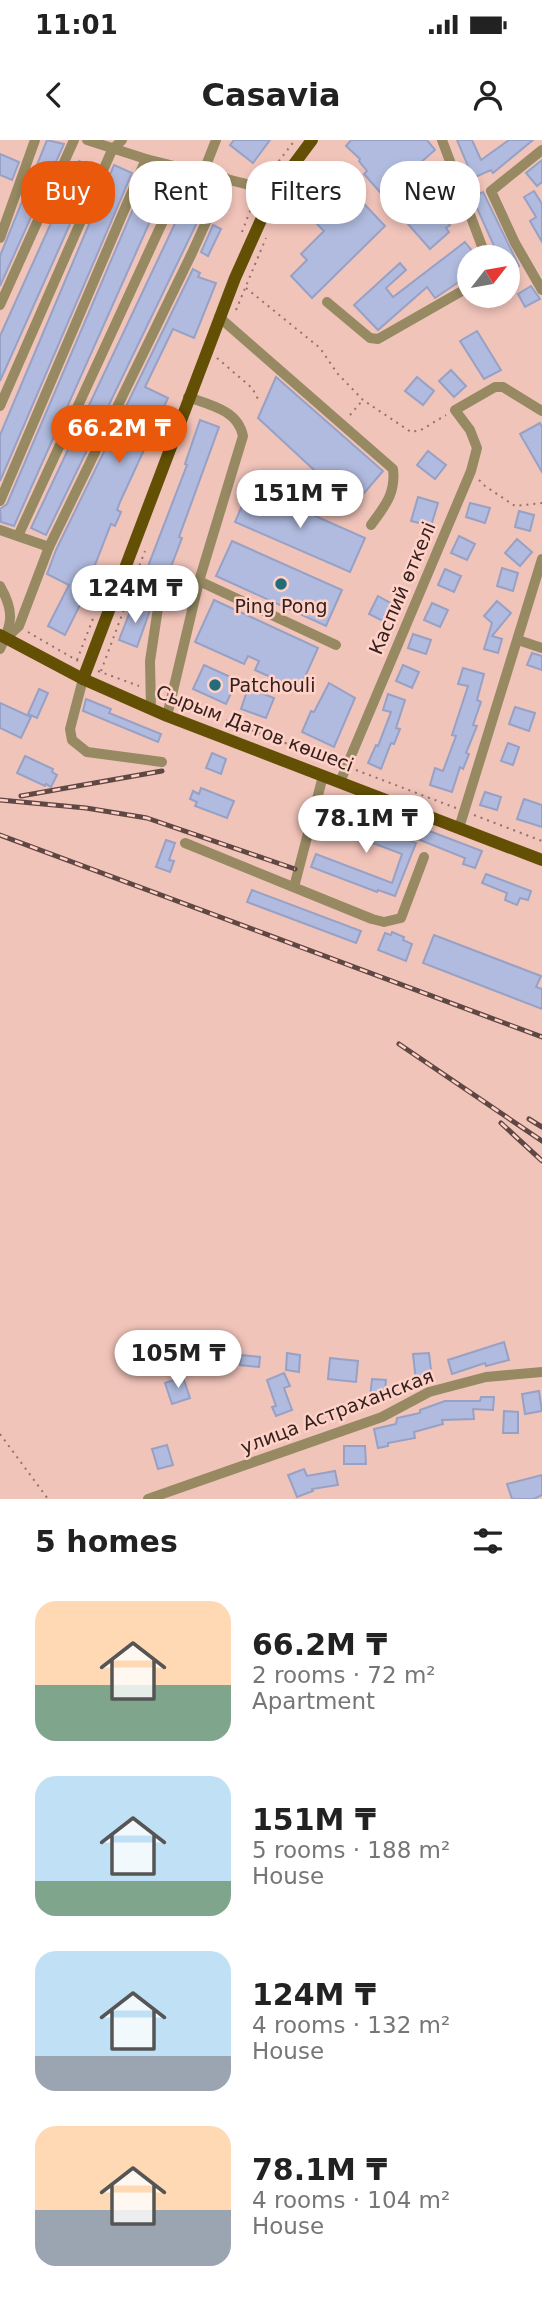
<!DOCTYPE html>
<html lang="en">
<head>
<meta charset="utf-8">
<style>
  :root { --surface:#fff; --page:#f2f2f2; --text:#222; --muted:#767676; --accent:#ea580c }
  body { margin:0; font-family:"DejaVu Sans",sans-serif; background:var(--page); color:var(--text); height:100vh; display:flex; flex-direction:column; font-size:26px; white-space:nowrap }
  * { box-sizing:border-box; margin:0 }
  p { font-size:23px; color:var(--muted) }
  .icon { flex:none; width:38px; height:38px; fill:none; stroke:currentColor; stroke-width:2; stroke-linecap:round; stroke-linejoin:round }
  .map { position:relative; height:1359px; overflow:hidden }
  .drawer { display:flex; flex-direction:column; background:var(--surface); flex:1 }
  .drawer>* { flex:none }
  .guide { position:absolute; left:21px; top:21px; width:500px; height:63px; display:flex; gap:14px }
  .needle { width:46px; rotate:59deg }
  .tools { position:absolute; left:457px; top:105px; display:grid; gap:14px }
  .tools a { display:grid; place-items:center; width:63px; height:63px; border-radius:50%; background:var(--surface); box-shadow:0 4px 10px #0003; font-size:35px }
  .price { position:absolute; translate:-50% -60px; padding:0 16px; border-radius:24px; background:#fff; color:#222; font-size:23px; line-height:46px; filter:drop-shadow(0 2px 4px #0008) }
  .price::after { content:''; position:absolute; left:50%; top:42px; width:21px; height:16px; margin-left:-10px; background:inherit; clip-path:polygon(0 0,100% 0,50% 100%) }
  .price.active { background:var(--accent); color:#fff }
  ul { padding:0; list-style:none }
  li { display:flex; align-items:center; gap:21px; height:175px; padding:0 35px }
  li span { display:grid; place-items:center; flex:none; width:196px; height:140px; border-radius:21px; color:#555 }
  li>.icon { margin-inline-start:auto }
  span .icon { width:84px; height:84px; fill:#fffc; stroke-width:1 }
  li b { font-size:30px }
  h2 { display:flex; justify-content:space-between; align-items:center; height:84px; padding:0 35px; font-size:30px }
  .chip { padding:0 24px; border-radius:28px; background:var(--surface); box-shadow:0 4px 10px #0003; font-size:24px; line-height:63px }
  .chip.active { background:var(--accent); color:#fff }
  .status { display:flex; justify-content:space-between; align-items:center; height:49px; padding:0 35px; background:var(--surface); direction:ltr }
  .status svg { height:19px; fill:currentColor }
  header { display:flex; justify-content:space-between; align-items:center; height:91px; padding:0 35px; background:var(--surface); font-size:32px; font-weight:700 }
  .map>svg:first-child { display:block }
  .building { fill:#b0bbdf; stroke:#97a1c5; stroke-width:2 }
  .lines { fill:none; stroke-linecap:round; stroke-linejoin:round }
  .path { stroke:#91726c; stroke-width:2; stroke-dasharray:2 5; stroke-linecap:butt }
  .minor { stroke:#978a62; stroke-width:10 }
  .major { stroke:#635004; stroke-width:12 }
  .rail-casing { stroke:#5f4743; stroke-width:5 }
  .rail { stroke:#ffd1c7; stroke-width:2.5; stroke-dasharray:8; stroke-linecap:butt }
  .poi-dot { fill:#256c7a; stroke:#ffd1c7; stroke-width:2.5 }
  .labels { text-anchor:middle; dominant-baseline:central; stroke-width:5; stroke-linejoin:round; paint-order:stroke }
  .street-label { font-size:19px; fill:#32211e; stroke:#ffd1c7 }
  .poi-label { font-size:19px; fill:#32211e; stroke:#ffd1c7 }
</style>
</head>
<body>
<div class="status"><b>11:01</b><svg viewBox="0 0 49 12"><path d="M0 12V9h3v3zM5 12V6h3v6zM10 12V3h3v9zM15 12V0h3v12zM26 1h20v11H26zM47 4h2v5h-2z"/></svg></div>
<header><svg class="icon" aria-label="back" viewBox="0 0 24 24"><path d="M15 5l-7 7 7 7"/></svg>Casavia<svg class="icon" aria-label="person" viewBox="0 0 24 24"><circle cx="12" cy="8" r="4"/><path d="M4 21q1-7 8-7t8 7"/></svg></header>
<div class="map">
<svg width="542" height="1359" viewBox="0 0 542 1359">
  <rect width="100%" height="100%" fill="#f1c4ba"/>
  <g class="building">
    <polygon points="47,0 64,4 0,146 0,116"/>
    <polygon points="234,0 270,0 253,23 230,5"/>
    <polygon points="351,0 427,0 435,10 411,31 447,72 442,76 450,85 446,88 449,92 430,109 364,34 367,31 359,21 360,19 346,6"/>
    <polygon points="457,0 472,0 481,20 509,0 533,0 493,33 491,30 473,38"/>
    <polygon points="0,14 19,22 12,40 0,35"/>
    <polygon points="542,20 542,42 537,46 526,33"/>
    <polygon points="79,21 95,28 0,241 0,196"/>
    <polygon points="114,25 132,33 0,341 0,295"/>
    <polygon points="145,41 164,50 14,386 1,382 0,369 7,364"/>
    <polygon points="347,46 385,86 312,158 291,136 307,120 301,114 324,91 317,84 333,69 328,64"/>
    <polygon points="534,51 542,64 542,102 530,81 536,77 524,57"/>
    <polygon points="483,52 519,126 508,131 508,117 499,117 472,57"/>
    <polygon points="187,58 205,66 46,395 31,388"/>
    <polygon points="213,85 221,89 208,116 201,112"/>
    <polygon points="465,102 477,117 469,117 469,135 435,158 427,147 378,190 354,165 400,123 406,130 386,148 393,157"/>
    <polygon points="193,129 200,133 198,137 216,143 194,198 173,189 145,247 168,258 120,362 117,370 121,372 115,386 111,384 86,448 88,449 65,495 48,486 69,445 47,434 56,410"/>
    <polygon points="531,146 540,159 525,167 518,154"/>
    <polygon points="477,191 501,230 484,239 460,201"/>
    <polygon points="451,230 466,246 454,257 439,241"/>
    <polygon points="276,237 383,331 353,366 258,278"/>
    <polygon points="417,237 434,251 423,265 405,251"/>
    <polygon points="200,280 219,287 179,397 182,398 162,450 142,442 187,325 185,324"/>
    <polygon points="540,283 542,287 542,332 520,294"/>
    <polygon points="428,311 446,325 435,339 417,325"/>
    <polygon points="250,347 365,398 350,432 235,382"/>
    <polygon points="418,357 438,363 431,386 411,381"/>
    <polygon points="470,363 490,368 485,383 466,377"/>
    <polygon points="519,371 534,375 530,391 515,387"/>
    <polygon points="459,396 475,404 467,420 451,413"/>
    <polygon points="517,399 532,412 520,426 505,413"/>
    <polygon points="232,401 342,450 326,486 216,436"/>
    <polygon points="502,428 518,433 513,451 497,446"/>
    <polygon points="445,429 461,436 454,452 438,445"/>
    <polygon points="378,456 394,465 385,482 369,474"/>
    <polygon points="214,460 318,508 299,550 255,530 259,521 248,516 244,524 195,502"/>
    <polygon points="497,461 511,473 492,496 502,499 498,513 484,509 492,483 484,476"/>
    <polygon points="432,463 448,470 440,487 424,480"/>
    <polygon points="133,464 150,470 137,507 119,500"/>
    <polygon points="413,494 431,500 426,514 408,508"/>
    <polygon points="532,513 542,516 542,530 527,525"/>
    <polygon points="204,525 237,540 226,564 193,549"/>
    <polygon points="403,525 419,532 412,548 396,541"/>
    <polygon points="463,528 484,534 477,560 481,562 473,585 477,586 466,613 469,614 463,629 460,627 452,652 430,645 435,628 443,631 456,596 452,595 468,546 458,544"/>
    <polygon points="329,543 355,558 334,607 302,592 311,571 314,572"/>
    <polygon points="248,548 274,558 266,578 241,569"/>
    <polygon points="39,549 48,553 37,578 28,574"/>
    <polygon points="388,554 405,560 396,588 400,589 394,604 391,603 381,629 368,623 376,605 378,606 391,572 383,570"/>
    <polygon points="86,559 111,569 109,573 161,594 158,602 83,571"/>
    <polygon points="0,563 31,577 21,598 0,588"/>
    <polygon points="515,567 535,573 529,591 509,584"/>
    <polygon points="508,603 519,607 513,625 501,621"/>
    <polygon points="212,613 226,619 221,634 206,628"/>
    <polygon points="25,616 53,629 52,632 57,635 51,647 46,644 45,646 17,633"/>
    <polygon points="201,648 234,661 227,678 195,666 197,662 190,659 193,651 199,654"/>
    <polygon points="485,652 501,657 497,670 480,665"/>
    <polygon points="524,659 542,665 542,687 517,679"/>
    <polygon points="330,671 416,703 395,756 378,750 377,752 311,727 316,714 392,743 402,714 325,685"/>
    <polygon points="424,689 482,711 475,728 463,724 465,718 420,700"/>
    <polygon points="166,700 175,703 169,720 174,721 170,732 156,727"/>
    <polygon points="486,734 531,751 528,760 520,758 517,765 505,760 507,753 482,743"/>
    <polygon points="252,750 361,791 356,803 247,762"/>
    <polygon points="392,792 404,797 403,800 412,804 406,821 378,810 385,793 391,795"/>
    <polygon points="434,795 541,836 536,847 542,849 542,869 423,823"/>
    <polygon points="504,1202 509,1220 486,1226 485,1223 452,1234 448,1220"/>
    <polygon points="287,1213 300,1215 299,1232 286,1230"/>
    <polygon points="429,1213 432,1239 416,1241 413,1214"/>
    <polygon points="241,1215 260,1217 259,1227 240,1225"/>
    <polygon points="330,1218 358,1221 356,1242 328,1239"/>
    <polygon points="284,1233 290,1246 284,1248 292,1270 276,1276 272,1267 276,1266 267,1240"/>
    <polygon points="183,1237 190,1258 172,1264 165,1243"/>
    <polygon points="372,1239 386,1240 384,1259 370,1258"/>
    <polygon points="539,1251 542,1271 525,1274 522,1254"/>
    <polygon points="481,1257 494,1257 493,1270 473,1269 474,1279 442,1280 443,1284 414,1292 415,1298 388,1303 388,1306 378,1308 374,1289 396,1284 397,1278 420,1273 420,1270 445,1261 480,1261"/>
    <polygon points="504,1271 518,1272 518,1293 503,1293"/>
    <polygon points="167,1305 173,1325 158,1329 152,1309"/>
    <polygon points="344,1306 365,1306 366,1324 344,1324"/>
    <polygon points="304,1329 307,1336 335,1331 338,1345 312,1349 313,1351 297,1357 288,1335"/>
    <polygon points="542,1335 542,1355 534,1359 512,1359 507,1344"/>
  </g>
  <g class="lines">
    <g class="path">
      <polyline points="266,38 295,0"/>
      <polyline points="281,64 291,48"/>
      <polyline points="242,92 255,58"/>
      <polyline points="246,148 320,208 337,233 363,260 411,292 421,290 446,275"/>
      <polyline points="236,170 266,98"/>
      <polyline points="217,218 252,248 258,259"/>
      <polyline points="350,275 362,261"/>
      <polyline points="479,340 485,346 515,366 542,363"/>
      <polyline points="132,445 145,411"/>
      <polyline points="28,492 78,521"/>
      <polyline points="77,520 94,476"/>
      <polyline points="98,531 139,546"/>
      <polyline points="101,531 126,464"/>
      <polyline points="180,563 338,623"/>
      <polyline points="356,630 456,668"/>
      <polyline points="474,675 542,701"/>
      <polyline points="0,1294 48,1359"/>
    </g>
    <g class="minor">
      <polyline points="87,0 146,19 274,51"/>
      <polyline points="442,0 486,117"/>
      <polyline points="542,10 491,51 515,103 542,150"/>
      <polyline points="203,33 216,0"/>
      <polyline points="0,98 35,0"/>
      <polyline points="327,162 370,198 378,199 469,147"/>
      <polyline points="0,165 74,0"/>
      <path d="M219 177 393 329C396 353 385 366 371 385"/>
      <polyline points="0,266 112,10 122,0"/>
      <polyline points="0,361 146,19"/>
      <polyline points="0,390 49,407 192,113 226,38"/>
      <polyline points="18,396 187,29"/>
      <polyline points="199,441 336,505"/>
      <path d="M0 446C15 472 12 484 0 509"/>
      <polyline points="116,450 153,462 158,468 150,521 151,569"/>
      <polyline points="5,499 19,486 49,407"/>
      <polyline points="518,500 542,508"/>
      <polyline points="83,539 70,589 72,600 87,612 162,622"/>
      <path d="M167 576 199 441 243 296C238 270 210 265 188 257"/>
      <polyline points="340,642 471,331 477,308 470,290 455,270 495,247 503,247 542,271"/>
      <polyline points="459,688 542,419"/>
      <polyline points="185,703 372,779 384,782 401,778 424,717"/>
      <polyline points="294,747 323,636"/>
      <polyline points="148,1359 382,1277 429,1252 486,1237 542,1232"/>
    </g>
    <g class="major">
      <polyline points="0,495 83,539 167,576 542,720"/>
      <polyline points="83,539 235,138 274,51 312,0"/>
    </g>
    <defs>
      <g id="rail">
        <polyline points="21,656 162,631"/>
        <polyline points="0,660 86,668 147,678 295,729"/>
        <polyline points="0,695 542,897"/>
        <polyline points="399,904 542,1001"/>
        <polyline points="529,979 542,987"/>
        <polyline points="501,983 542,1021"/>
      </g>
    </defs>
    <use href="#rail" class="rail-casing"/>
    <use href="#rail" class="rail"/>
  </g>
  <g class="poi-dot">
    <circle cx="281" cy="444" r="7"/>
    <circle cx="215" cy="545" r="7"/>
  </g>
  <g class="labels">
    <g class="street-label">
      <text transform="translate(402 448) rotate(-67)">Каспий өткелі</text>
      <text transform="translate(255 588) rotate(21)">Сырым Датов көшесі</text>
      <text transform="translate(337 1271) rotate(-21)">улица Астраханская</text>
    </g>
    <g class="poi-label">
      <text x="281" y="466">Ping Pong</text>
      <text x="229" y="545" text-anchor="start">Patchouli</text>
    </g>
  </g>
</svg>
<div class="tools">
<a><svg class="needle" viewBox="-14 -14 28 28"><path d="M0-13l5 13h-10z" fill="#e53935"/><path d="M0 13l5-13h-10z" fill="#767676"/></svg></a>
</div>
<b class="price active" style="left:119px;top:325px">66.2M ₸</b>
<b class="price" style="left:300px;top:390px">151M ₸</b>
<b class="price" style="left:135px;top:485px">124M ₸</b>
<b class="price" style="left:366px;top:715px">78.1M ₸</b>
<b class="price" style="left:178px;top:1250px">105M ₸</b>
<div class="guide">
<a class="chip active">Buy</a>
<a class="chip">Rent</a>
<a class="chip">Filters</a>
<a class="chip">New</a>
</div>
</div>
<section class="drawer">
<h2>5 homes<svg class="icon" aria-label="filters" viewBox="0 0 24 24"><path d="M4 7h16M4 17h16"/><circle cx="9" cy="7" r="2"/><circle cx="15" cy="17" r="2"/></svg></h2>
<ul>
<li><span style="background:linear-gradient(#ffd9b3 60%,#7fa58c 0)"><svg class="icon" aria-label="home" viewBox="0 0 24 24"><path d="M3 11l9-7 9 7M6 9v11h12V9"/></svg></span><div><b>66.2M ₸</b><p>2 rooms · 72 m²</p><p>Apartment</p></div></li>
<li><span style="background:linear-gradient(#bfe0f5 75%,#7fa58c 0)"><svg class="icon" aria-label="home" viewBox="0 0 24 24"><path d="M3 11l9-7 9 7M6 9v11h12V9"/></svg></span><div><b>151M ₸</b><p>5 rooms · 188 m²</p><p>House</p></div></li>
<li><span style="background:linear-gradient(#bfe0f5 75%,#9aa5b1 0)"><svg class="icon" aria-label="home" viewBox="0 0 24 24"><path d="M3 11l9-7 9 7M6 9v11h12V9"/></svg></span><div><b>124M ₸</b><p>4 rooms · 132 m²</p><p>House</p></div></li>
<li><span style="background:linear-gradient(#ffd9b3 60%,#9aa5b1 0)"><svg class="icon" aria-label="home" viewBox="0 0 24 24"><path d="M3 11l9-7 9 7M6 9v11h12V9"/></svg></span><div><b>78.1M ₸</b><p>4 rooms · 104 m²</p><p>House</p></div></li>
</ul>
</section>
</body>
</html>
